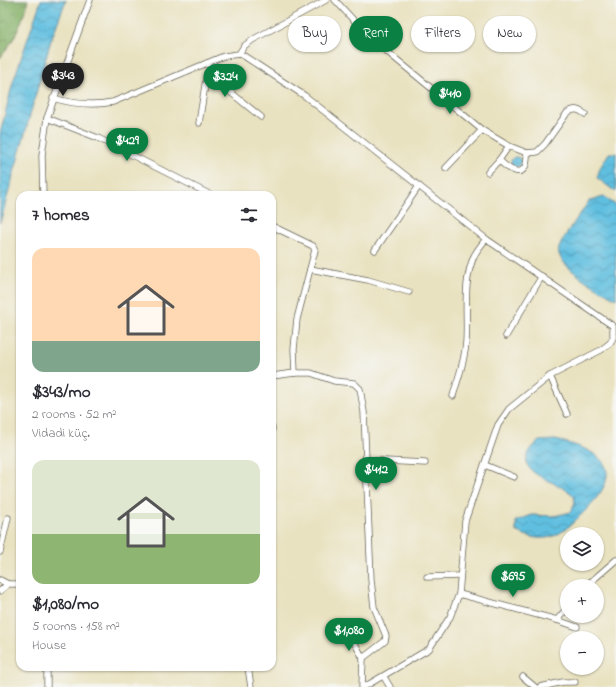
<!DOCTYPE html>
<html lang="en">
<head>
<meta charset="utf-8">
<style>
  :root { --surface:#fff; --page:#f7f7f7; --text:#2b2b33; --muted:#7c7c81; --accent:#0b8043 }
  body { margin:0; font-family:"Indie Flower",sans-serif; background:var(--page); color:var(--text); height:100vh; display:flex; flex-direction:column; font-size:15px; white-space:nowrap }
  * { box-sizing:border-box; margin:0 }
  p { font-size:13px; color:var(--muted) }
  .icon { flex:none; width:22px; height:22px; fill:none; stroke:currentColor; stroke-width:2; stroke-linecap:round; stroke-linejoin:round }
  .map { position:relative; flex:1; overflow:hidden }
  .side { position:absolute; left:16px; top:191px; width:260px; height:480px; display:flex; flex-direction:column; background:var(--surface); border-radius:12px; box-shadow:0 1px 3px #0004 }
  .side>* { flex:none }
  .guide { position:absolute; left:288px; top:16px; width:268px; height:36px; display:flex; gap:8px }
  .buttons { position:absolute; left:560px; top:527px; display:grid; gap:8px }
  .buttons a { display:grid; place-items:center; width:44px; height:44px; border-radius:50%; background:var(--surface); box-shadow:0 1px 3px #0004; font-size:20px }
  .price { position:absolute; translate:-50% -34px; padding:0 9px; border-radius:14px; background:var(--accent); color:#fff; font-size:13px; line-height:26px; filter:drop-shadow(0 1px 2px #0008) }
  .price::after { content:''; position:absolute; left:50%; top:24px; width:12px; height:9px; margin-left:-6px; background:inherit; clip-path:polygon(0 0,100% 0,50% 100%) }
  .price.current { background:#222; color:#fff }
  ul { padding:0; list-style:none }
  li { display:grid; align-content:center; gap:8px; height:212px; padding:0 16px }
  li span { display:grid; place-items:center; height:124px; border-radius:12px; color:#555 }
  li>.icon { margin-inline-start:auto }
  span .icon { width:72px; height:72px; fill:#fffc; stroke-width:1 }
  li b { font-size:17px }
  h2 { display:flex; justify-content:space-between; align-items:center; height:48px; padding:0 16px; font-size:17px }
  .pill { padding:0 14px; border-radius:18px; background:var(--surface); box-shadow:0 1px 3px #0004; font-size:14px; line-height:36px }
  .pill.current { background:var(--accent); color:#fff }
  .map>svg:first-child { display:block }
  .forest { fill:url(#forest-crowns); stroke:#506642 }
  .water { fill:url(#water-waves); stroke:#3e6e7e }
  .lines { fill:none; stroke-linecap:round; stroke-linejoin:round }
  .minor-casing { stroke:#646155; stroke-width:7 }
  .minor { stroke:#fff; stroke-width:5.5 }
</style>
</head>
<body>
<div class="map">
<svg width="616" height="687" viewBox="0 0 616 687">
  <defs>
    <pattern id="forest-crowns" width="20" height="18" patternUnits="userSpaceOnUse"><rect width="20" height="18" fill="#85b168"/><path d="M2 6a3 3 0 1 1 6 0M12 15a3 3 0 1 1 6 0" fill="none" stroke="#6c8f55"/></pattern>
    <pattern id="water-waves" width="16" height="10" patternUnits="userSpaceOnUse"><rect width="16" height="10" fill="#61bfe0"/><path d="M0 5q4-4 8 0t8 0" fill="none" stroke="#4f9ab5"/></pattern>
  </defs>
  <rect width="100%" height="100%" fill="#f6f6f2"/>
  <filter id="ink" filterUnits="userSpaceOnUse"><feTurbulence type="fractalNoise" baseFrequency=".025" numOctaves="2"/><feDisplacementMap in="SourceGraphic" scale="8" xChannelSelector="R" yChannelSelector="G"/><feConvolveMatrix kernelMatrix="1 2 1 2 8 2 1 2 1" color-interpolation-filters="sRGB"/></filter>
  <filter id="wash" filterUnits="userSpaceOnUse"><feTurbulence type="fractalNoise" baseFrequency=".012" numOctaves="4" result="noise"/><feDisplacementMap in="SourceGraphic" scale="16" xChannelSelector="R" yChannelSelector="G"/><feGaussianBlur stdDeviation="0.9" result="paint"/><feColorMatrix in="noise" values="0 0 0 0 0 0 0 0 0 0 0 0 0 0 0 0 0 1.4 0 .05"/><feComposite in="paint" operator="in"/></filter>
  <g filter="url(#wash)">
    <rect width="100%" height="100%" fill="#e9e2c0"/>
    <path class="forest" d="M0 0H28C22 23 15 40 0 58Z"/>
    <g class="water">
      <polygon points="41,0 66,0 51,40 0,223 0,134 13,82"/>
      <polygon points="609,153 616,153 616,192 597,178 600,168"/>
      <circle cx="516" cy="162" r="5"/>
      <path d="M604 197 616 205V299C603 291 553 265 559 248 562 238 582 212 589 201Z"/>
      <path d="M555 440C574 444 614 454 606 481 603 492 592 503 585 511 575 521 564 533 551 537 537 540 528 537 516 531V521L532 515 554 516 571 512 575 503 574 496C557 478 502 474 539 441Z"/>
    </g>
  </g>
  <g filter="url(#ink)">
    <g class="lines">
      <defs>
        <g id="minor">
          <path d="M335 0 368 36 482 130 509 146 527 153 537 152 545 144 567 113C574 108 578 109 585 114"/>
          <polyline points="239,54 244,46 254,39 326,0"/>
          <polyline points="207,63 223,86 261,117"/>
          <path d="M53 98C73 104 93 106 113 102L224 56 239 54 244 56 305 96 486 239 613 326V338L610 343 601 350 550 376 509 409 498 425 465 521 459 594 450 617 429 649 364 687"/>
          <polyline points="47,118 98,138 211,195"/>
          <polyline points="199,123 206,79 211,69"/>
          <path d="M509 146 499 160C512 173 528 180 527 153"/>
          <polyline points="446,168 482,130"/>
          <polyline points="488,172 499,160"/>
          <polyline points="43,195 42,155 47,118 90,0"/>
          <polyline points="272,226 313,246 315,250 297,319 294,349 295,373"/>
          <polyline points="375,250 419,186"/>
          <polyline points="310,269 368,280 409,292"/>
          <polyline points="506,336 542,276"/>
          <polyline points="272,376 295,373 311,373 334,381 354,383 360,389 364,412 371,580 374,607 386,636 385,641 363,658 362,687"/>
          <polyline points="550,376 567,414"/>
          <path d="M453 396C458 378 465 361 466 342 468 313 462 284 474 256 477 250 482 244 486 239"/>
          <polyline points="272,428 272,429"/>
          <polyline points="366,460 425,463"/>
          <polyline points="485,465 514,477"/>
          <polyline points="0,552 8,518"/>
          <polyline points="427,577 460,576"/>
          <polyline points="0,580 8,584 0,591"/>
          <polyline points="8,584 20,584"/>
          <polyline points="586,586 616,560"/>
          <polyline points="459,594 557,620 567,608"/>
          <polyline points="557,620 577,627"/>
          <polyline points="351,637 363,658"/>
          <polyline points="248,667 251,687"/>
          <polyline points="384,677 390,687"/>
          <polyline points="523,677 535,687"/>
          <polyline points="47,687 47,667"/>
          <polyline points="540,687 563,682 575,682"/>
        </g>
      </defs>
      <use href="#minor" class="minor-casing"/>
      <use href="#minor" class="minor"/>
    </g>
  </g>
</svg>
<div class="buttons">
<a><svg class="icon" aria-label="layers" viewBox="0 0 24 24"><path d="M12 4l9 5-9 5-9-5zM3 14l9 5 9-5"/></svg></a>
<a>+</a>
<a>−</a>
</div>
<b class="price current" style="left:63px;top:97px">$343</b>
<b class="price" style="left:225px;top:98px">$324</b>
<b class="price" style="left:450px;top:115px">$410</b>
<b class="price" style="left:127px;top:162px">$429</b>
<b class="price" style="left:376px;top:491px">$412</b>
<b class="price" style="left:513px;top:598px">$695</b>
<b class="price" style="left:349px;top:652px">$1,080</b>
<div class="guide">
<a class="pill">Buy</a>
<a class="pill current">Rent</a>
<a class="pill">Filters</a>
<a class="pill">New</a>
</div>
<section class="side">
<h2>7 homes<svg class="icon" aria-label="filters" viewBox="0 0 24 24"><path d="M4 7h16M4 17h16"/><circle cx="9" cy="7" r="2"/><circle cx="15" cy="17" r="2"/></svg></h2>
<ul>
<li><span style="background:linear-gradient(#ffd9b3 75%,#7fa58c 0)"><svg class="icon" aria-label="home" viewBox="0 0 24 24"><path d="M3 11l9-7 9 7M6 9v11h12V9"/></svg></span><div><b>$343/mo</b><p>2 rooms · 52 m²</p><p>Vidadi küç.</p></div></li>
<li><span style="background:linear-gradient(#dfe7d0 60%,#8fb573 0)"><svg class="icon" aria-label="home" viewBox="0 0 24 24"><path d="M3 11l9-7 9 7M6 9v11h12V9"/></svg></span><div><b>$1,080/mo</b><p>5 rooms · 158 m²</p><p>House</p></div></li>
</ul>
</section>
</div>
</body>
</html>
